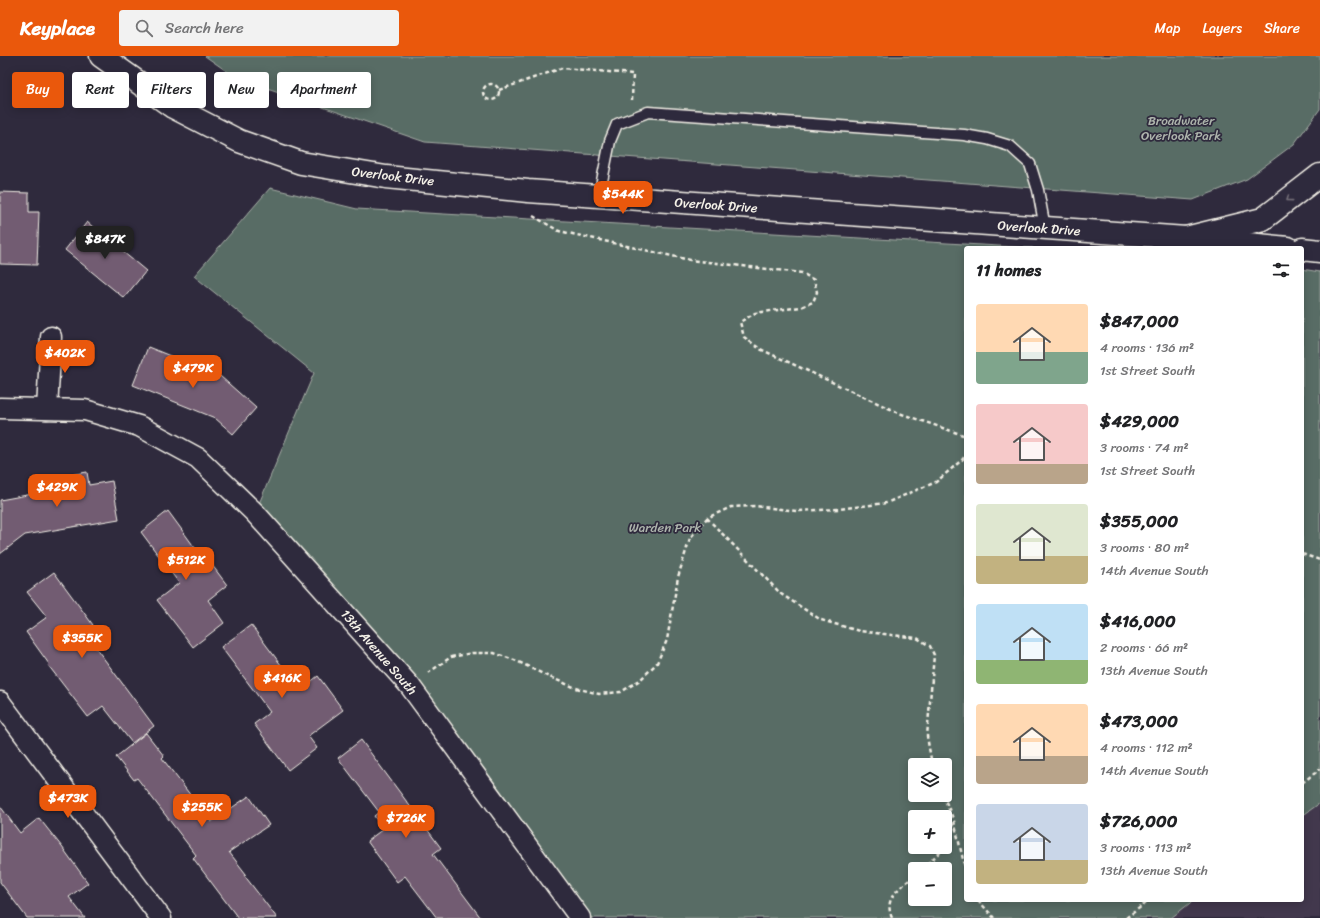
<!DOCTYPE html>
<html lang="en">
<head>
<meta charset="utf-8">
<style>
  :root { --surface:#fff; --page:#f2f2f2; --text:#202124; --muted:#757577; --accent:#ea580c }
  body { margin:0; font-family:Sriracha,sans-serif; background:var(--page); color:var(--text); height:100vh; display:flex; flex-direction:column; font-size:15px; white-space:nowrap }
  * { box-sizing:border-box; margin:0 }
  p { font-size:13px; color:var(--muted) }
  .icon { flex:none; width:22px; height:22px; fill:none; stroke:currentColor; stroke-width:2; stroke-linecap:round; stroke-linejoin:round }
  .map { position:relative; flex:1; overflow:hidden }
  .details { position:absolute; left:964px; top:190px; width:340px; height:656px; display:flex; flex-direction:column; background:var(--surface); border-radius:4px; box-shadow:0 2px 10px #0003 }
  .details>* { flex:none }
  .guide { position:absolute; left:12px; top:16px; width:380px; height:36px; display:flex; gap:8px }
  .tools { position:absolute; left:908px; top:702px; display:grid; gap:8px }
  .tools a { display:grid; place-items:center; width:44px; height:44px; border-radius:4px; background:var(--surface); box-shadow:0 2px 10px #0003; font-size:20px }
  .price { position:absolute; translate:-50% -34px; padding:0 9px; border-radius:8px; background:var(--accent); color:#fff; font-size:13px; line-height:26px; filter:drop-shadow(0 1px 2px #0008) }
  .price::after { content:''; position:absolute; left:50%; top:24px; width:12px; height:9px; margin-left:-6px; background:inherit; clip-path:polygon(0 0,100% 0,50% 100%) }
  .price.current { background:#222; color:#fff }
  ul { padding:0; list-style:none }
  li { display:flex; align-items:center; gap:12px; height:100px; padding:0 12px }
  li span { display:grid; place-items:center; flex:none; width:112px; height:80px; border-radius:4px; color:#555 }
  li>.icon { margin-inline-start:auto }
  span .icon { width:48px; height:48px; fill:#fffc; stroke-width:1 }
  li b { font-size:17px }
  h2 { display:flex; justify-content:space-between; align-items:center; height:48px; padding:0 12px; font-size:17px }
  .chip { padding:0 14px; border-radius:4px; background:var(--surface); box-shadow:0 2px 10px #0003; font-size:14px; line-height:36px }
  .chip.current { background:var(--accent); color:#fff }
  header { display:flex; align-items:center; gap:24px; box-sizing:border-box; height:56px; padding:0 20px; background:var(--accent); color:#fff }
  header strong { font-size:19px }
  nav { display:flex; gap:22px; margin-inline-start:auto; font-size:14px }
  .search { width:280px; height:36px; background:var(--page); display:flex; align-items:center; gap:10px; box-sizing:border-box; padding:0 14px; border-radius:4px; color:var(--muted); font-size:15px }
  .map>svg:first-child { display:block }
  .built { fill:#43394d }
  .green { fill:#596c65; stroke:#a6aea6; fill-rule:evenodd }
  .building { fill:#725c72; stroke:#f4f1e8 }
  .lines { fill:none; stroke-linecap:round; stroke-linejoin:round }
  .lane-casing { stroke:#f4f1e8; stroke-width:13 }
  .street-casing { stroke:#f4f1e8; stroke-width:23 }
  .secondary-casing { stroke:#f4f1e8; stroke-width:25 }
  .highway-casing { stroke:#f4f1e8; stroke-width:25 }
  .path { stroke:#f4f1e8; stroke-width:2.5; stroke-dasharray:4 3; stroke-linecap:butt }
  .lane { stroke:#2f2a3d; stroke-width:10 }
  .street { stroke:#2f2a3d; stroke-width:20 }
  .secondary { stroke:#2f2a3d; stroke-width:22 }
  .highway { stroke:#2f2a3d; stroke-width:22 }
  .oneway { stroke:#747079 }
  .labels { text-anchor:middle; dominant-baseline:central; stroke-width:3.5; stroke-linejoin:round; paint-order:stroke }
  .park-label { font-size:13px; fill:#aeb5ad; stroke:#2f2a3d }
  .street-label { font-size:13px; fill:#f4f1e8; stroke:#2f2a3d }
</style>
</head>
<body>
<header>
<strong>Keyplace</strong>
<div class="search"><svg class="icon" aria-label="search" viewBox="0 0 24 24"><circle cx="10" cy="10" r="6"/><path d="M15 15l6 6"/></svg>Search here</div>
<nav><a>Map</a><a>Layers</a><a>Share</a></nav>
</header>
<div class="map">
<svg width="1320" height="862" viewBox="0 0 1320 862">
  <rect width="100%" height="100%" fill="#2f2a3d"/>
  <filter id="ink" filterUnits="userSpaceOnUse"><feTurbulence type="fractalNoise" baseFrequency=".025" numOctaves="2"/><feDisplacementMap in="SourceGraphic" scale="8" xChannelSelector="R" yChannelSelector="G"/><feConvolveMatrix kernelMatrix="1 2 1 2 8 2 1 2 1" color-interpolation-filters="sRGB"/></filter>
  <g filter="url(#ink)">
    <polygon class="built" points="1320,747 1320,862 1171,862 1194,844 1302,844 1302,760"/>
    <g class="green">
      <polygon points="205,0 1320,0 1320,53 1294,88 1247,123 1193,144 425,86 235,21"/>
      <path d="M270 132 357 153 1033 192H966V844H1194L1171 862H579L410 630 255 457 314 317 194 220ZM915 709H945V739H915ZM915 761H945V791H915ZM915 813H945V843H915Z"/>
      <polygon points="1302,213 1320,216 1320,747 1302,760"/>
    </g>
    <g class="building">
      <polygon points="0,136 29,137 29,156 39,156 37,209 0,208"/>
      <polygon points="87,166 146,215 124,242 65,194"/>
      <polygon points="148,291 220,320 256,352 233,378 215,362 133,329"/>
      <polygon points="87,416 89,429 112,425 119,463 25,479 0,498 0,444 38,437 36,425"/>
      <polygon points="168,455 206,507 209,505 227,529 208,544 224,567 193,591 157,544 179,527 141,476"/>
      <polygon points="54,516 93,569 84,576 154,670 132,687 103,650 88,661 48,609 49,608 26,576 47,561 27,536"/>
      <polygon points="251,569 300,634 318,620 343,654 308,680 317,692 288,714 254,668 270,656 221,591"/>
      <polygon points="146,677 164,700 162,702 211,766 249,740 269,769 229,796 246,818 244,819 277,862 238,862 193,802 196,799 137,722 134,724 116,701"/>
      <polygon points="361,684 441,792 433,798 481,862 437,862 405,820 397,826 367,785 383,773 374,760 379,756 338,702"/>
      <polygon points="0,750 20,777 39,762 62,791 88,827 69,841 85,862 27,862 0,826"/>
    </g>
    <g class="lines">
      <defs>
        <polyline id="lane" points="599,140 610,85 617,68 648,56 964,79 987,83 1010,90 1030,108 1038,134 1045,172"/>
        <g id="street">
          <polyline points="0,352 85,354 139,370 198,402 255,457 410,630 580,862"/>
          <polyline points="47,353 51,281"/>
          <polyline points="0,646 161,862"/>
        </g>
        <g id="secondary">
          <polyline points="101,0 173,51 239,85 301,107 386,121 528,135 1186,182 1288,192"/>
          <polyline points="1302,193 1320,195"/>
        </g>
        <polyline id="highway" points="1186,182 1263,163 1320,119"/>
      </defs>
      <use href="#lane" class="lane-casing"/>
      <use href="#street" class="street-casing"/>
      <use href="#secondary" class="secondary-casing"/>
      <use href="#highway" class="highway-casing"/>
      <g class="path">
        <circle cx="491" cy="36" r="8"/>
        <polyline points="499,34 562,12 633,18 632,44"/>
        <polyline points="533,160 559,175 690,204 802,217 814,224 817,236 813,246 801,251 755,257 740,266 744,281 760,293 899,357 966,380"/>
        <polyline points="707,462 781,538 821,564 859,575 917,582 930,590 934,599 927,680 932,709"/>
        <polyline points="1302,498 1320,504"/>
        <polyline points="428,617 451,601 472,597 494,597 517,605 547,620 576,632 599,638 621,636 640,624 657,607 667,584 678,521 690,482 707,462 731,451 755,450 797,455 839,453 886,447 936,426 963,403 966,398"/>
        <polyline points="1302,727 1320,713"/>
        <polyline points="943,739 954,765 966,816"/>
        <polyline points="945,791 954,765"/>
        <polyline points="922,813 945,791"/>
        <polyline points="978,844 994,862"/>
        <path d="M892 862C883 840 900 833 915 819"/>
        <polyline points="1126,862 1150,844"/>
      </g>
      <use href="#lane" class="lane"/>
      <use href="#street" class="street"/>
      <use href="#secondary" class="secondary"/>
      <use href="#highway" class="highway"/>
    </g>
    <defs><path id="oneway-chevron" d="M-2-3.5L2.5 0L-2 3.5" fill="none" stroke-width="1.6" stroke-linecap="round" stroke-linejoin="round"/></defs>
    <use class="oneway" href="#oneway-chevron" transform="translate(1289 143) rotate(143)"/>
  </g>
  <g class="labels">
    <g class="park-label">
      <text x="1181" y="64">Broadwater<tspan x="1181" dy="15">Overlook Park</tspan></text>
      <text x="665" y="471">Warden Park</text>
    </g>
    <g class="street-label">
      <text transform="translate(393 120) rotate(7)">Overlook Drive</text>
      <text transform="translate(716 149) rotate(4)">Overlook Drive</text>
      <text transform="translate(1039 172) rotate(4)">Overlook Drive</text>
      <text transform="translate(379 596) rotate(49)">13th Avenue South</text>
    </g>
  </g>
</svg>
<div class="tools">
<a><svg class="icon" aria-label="layers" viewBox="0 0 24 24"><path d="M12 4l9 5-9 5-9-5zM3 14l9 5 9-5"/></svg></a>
<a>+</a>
<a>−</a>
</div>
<b class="price" style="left:623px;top:159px">$544K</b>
<b class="price current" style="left:105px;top:204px">$847K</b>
<b class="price" style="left:65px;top:318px">$402K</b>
<b class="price" style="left:193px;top:333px">$479K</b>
<b class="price" style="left:57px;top:452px">$429K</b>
<b class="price" style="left:186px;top:525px">$512K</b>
<b class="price" style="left:82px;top:603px">$355K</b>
<b class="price" style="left:282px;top:643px">$416K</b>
<b class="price" style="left:68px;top:763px">$473K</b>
<b class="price" style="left:202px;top:772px">$255K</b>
<b class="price" style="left:406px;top:783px">$726K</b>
<div class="guide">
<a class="chip current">Buy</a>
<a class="chip">Rent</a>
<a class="chip">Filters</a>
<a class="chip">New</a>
<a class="chip">Apartment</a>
</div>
<section class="details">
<h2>11 homes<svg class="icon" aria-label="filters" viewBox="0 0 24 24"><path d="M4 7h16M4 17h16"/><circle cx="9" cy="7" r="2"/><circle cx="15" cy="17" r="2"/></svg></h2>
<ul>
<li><span style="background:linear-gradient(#ffd9b3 60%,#7fa58c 0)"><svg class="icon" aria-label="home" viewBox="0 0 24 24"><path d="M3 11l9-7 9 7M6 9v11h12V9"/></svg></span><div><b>$847,000</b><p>4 rooms · 136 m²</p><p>1st Street South</p></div></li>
<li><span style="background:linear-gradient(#f6c9c9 75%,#b9a48a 0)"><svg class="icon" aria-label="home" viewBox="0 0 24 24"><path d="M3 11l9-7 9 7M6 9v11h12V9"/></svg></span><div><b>$429,000</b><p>3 rooms · 74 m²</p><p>1st Street South</p></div></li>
<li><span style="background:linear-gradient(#dfe7d0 65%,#c2b280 0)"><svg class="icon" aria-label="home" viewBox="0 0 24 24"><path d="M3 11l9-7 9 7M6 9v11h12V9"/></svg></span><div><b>$355,000</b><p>3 rooms · 80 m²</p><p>14th Avenue South</p></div></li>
<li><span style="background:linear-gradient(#bfe0f5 70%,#8fb573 0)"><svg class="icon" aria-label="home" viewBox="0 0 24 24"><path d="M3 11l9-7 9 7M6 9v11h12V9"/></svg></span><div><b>$416,000</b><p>2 rooms · 66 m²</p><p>13th Avenue South</p></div></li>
<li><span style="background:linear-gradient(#ffd9b3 65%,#b9a48a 0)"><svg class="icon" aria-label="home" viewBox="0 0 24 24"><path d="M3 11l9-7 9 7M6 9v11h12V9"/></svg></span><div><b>$473,000</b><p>4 rooms · 112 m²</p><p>14th Avenue South</p></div></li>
<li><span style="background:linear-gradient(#c9d6e8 70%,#c2b280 0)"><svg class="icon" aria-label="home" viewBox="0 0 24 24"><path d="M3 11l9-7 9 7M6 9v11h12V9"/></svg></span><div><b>$726,000</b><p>3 rooms · 113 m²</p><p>13th Avenue South</p></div></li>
</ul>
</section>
</div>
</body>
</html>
